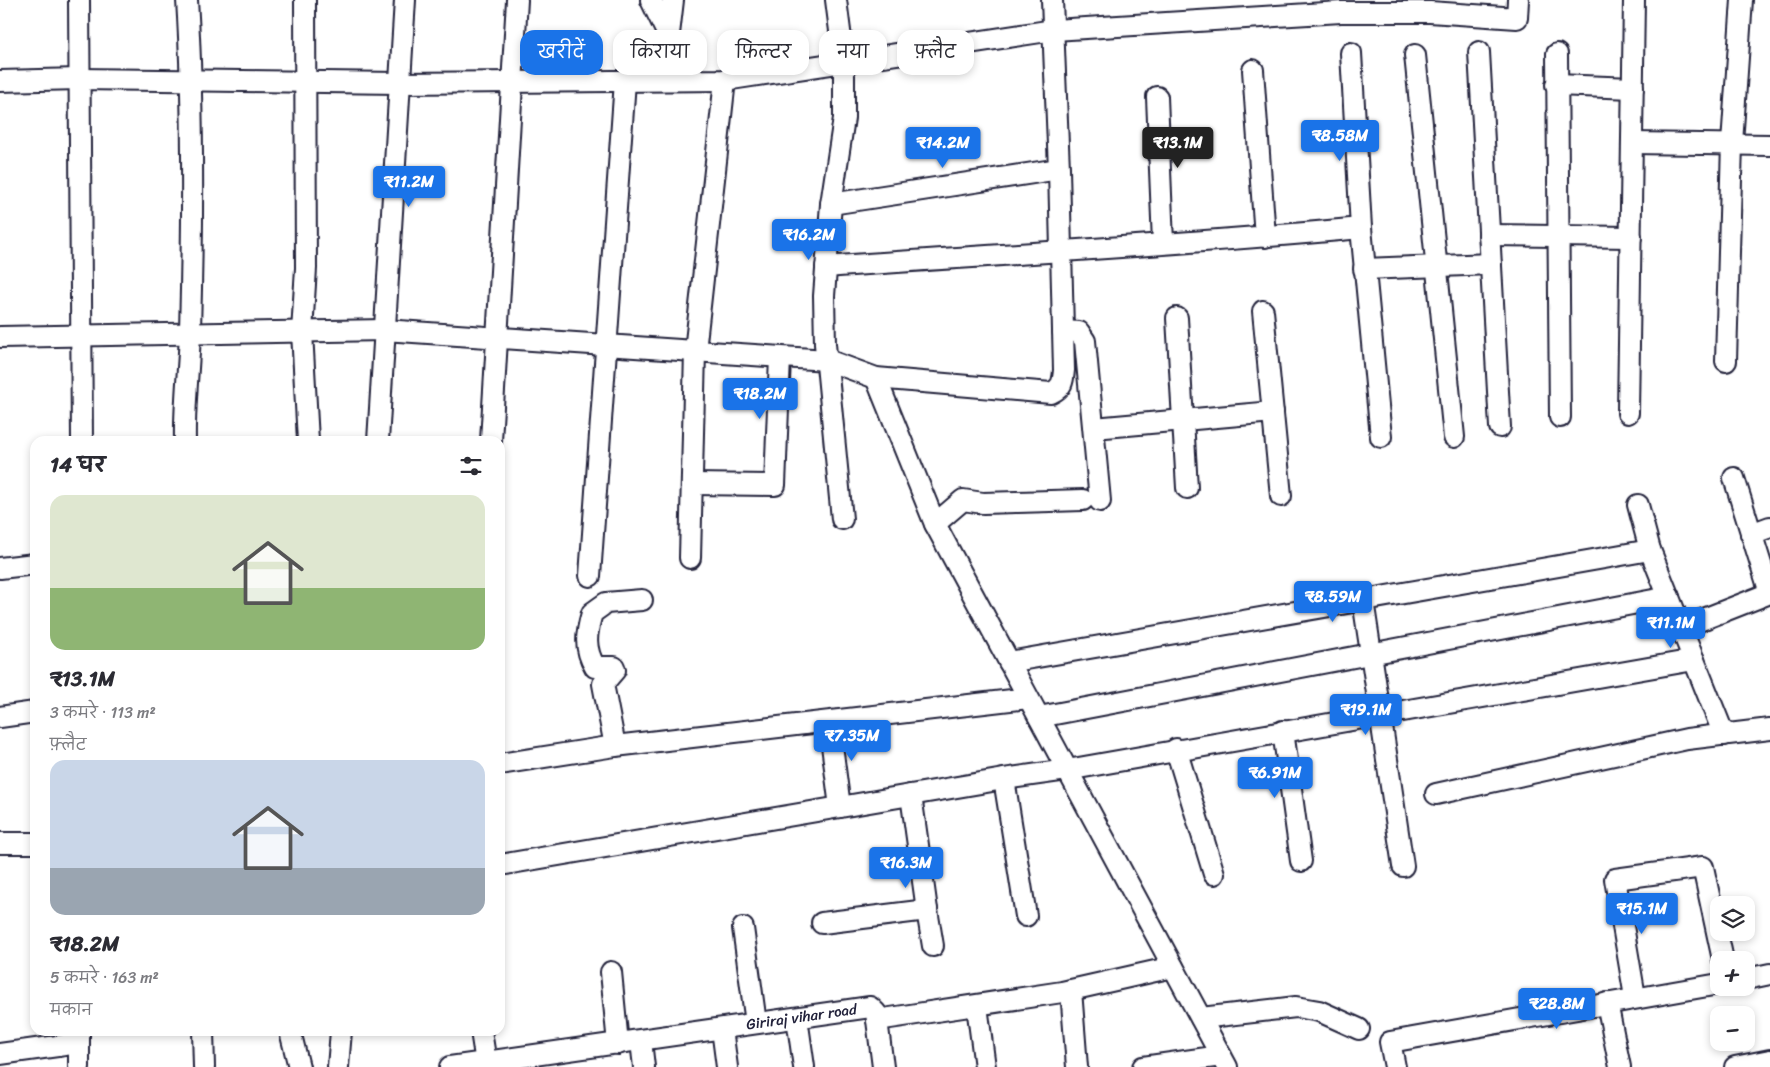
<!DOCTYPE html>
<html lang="hi">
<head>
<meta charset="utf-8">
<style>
  :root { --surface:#fff; --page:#f7f7f7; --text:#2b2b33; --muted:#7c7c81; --accent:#1a73e8 }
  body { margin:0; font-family:Sriracha,"Playpen Sans Deva",sans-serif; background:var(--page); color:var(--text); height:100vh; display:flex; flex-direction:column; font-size:19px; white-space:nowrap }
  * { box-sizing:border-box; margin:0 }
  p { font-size:16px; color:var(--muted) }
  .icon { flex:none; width:28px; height:28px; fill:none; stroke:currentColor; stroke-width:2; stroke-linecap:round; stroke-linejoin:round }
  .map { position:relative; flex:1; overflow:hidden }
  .side { position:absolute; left:30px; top:436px; width:475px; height:600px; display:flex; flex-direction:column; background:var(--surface); border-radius:15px; box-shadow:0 2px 8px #0003 }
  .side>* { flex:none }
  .top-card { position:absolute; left:520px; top:30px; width:475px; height:45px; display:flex; gap:10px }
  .fabs { position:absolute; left:1710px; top:896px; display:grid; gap:10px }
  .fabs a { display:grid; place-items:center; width:45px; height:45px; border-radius:10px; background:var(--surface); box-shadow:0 2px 8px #0003; font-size:25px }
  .price { position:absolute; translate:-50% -42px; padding:0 11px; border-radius:5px; background:var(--accent); color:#fff; font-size:16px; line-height:32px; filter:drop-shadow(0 1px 2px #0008) }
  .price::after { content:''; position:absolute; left:50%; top:30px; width:15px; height:11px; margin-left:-8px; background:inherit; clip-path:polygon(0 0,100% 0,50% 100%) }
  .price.on { background:#222; color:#fff }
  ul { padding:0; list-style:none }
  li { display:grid; align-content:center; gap:10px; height:265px; padding:0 20px }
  li span { display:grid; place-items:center; height:155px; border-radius:15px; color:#555 }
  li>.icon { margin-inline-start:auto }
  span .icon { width:90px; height:90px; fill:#fffc; stroke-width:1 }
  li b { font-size:21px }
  h2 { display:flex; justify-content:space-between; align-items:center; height:60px; padding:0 20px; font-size:21px }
  .tag { padding:0 18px; border-radius:15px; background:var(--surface); box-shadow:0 2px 8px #0003; font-size:18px; line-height:45px }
  .tag.on { background:var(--accent); color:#fff }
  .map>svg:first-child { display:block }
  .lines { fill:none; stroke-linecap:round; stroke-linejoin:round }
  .minor-casing { stroke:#22223b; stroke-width:24 }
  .minor { stroke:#fff; stroke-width:20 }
  .labels { text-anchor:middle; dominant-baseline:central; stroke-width:4.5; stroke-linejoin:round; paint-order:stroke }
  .street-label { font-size:15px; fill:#22223b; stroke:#fff }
</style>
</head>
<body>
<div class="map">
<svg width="1770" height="1067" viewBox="0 0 1770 1067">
  <rect width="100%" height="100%" fill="#fff"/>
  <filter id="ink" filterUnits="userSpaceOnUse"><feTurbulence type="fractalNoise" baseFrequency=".02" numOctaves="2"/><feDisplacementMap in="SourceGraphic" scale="10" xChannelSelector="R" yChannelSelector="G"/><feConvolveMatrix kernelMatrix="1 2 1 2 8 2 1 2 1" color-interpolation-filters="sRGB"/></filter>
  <g filter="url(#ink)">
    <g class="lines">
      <defs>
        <g id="minor">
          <polyline points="79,0 82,441"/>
          <polyline points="305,0 306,268 302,332 308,441"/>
          <polyline points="651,0 690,80"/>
          <polyline points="836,0 844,62 844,118 831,204 824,296 825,344 842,519"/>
          <polyline points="669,34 673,0"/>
          <polyline points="1479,52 1500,427"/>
          <polyline points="1351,53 1361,228 1381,437"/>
          <polyline points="1557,54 1560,417"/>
          <polyline points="1415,55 1454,437"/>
          <polyline points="1253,70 1265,237"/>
          <polyline points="0,81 79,79 399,83 725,80 1054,30 1341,12 1430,12 1517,18 1518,0"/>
          <polyline points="1556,85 1633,88"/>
          <polyline points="1157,97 1163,243"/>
          <polyline points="1632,143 1770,145"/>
          <polyline points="831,204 1059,169"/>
          <polyline points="1489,235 1631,237"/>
          <path d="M826 267C1004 254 1183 245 1361 228"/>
          <polyline points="1364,269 1491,264"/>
          <polyline points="1263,311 1281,496"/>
          <polyline points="1177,318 1187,488"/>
          <polyline points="1063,331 1079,332 1085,341 1100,501"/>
          <path d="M0 337 384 330 827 360 876 378 1051 393C1062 388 1063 382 1064 370L1059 169 1052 0"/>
          <polyline points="1726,361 1732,143 1742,0"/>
          <polyline points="876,378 935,524 963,500 983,503 1083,500"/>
          <polyline points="1628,413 1634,0"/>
          <polyline points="1094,428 1273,412"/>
          <path d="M185 441C184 405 189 368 190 331 193 221 194 110 187 0"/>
          <polyline points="378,441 405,0"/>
          <polyline points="491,441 517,0"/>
          <polyline points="1734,478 1770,593"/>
          <polyline points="692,484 775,485 780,357"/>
          <polyline points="1638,505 1650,550 1724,735"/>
          <polyline points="935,524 1227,1067"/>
          <polyline points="1751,534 1770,527"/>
          <polyline points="690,558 695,351 725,80"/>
          <polyline points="0,568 35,564"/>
          <polyline points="590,576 625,81"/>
          <polyline points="1363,600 1403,866"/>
          <polyline points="1681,628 1770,593"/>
          <polyline points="1009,662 1650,550"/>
          <polyline points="0,717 35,712"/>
          <polyline points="1039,717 1669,597"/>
          <polyline points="829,722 840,807"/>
          <polyline points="1283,731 1301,861"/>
          <path d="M615 746 603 684 615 670 614 667H595C584 648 586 634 592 613L606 603 642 600"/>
          <polyline points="1176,749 1214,874"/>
          <polyline points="500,764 615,746 1028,698"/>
          <polyline points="1004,779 1026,916"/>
          <polyline points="1436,794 1687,739 1770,729"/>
          <polyline points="0,843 35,843"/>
          <polyline points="500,865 1004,779 1067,770 1694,660"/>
          <polyline points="927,910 933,946"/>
          <polyline points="822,923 927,910 911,795"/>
          <polyline points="743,928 756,1023"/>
          <polyline points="611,972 618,1044"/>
          <polyline points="1746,979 1770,974"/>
          <polyline points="1071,990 1077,1067"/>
          <polyline points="1635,997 1615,879 1703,867 1723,960"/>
          <polyline points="1607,1003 1620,1067"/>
          <polyline points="977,1006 985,1067"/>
          <polyline points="797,1018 804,1067"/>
          <polyline points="1201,1018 1296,1007 1319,1011 1359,1029"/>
          <polyline points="877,1020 883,1067"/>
          <polyline points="722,1029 727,1067"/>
          <polyline points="203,1031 204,1067"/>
          <polyline points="290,1031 299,1067"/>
          <polyline points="481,1031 486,1063"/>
          <polyline points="641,1041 644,1067"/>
          <polyline points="0,1054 79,1043"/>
          <polyline points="79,1067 79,1031"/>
          <polyline points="338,1067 341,1031"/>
          <path id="s1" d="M450 1067 870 1007 876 1013 877 1020 1062 992 1173 967"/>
          <polyline points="1143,1067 1221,1056"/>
          <polyline points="1395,1067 1390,1042 1719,984"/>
          <polyline points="1735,1067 1770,1060"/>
        </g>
      </defs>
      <use href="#minor" class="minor-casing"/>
      <use href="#minor" class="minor"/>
    </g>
  </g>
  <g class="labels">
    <g class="street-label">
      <text stroke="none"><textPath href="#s1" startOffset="355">Giriraj vihar road</textPath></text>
    </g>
  </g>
</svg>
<div class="fabs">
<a><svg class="icon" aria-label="layers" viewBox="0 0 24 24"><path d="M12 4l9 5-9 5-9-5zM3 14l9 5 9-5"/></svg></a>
<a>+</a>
<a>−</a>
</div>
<b class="price" style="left:1340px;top:162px">₹8.58M</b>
<b class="price" style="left:943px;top:169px">₹14.2M</b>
<b class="price on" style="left:1178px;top:169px">₹13.1M</b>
<b class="price" style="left:409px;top:208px">₹11.2M</b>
<b class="price" style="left:809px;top:261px">₹16.2M</b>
<b class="price" style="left:760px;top:420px">₹18.2M</b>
<b class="price" style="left:1333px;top:623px">₹8.59M</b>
<b class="price" style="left:1671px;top:649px">₹11.1M</b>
<b class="price" style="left:1366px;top:736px">₹19.1M</b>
<b class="price" style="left:852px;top:762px">₹7.35M</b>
<b class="price" style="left:1275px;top:799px">₹6.91M</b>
<b class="price" style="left:906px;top:889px">₹16.3M</b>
<b class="price" style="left:1642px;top:935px">₹15.1M</b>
<b class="price" style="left:1557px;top:1030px">₹28.8M</b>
<div class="top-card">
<a class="tag on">खरीदें</a>
<a class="tag">किराया</a>
<a class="tag">फ़िल्टर</a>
<a class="tag">नया</a>
<a class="tag">फ़्लैट</a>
</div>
<section class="side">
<h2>14 घर<svg class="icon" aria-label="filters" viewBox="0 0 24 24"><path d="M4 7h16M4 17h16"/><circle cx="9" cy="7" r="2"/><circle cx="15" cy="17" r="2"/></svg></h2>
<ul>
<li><span style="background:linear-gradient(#dfe7d0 60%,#8fb573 0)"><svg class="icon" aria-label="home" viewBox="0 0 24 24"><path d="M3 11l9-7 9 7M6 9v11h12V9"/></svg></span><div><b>₹13.1M</b><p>3 कमरे · 113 m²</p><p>फ़्लैट</p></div></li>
<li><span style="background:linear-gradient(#c9d6e8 70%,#9aa5b1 0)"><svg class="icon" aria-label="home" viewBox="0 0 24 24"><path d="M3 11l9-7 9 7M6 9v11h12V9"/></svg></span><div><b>₹18.2M</b><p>5 कमरे · 163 m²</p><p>मकान</p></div></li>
</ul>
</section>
</div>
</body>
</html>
